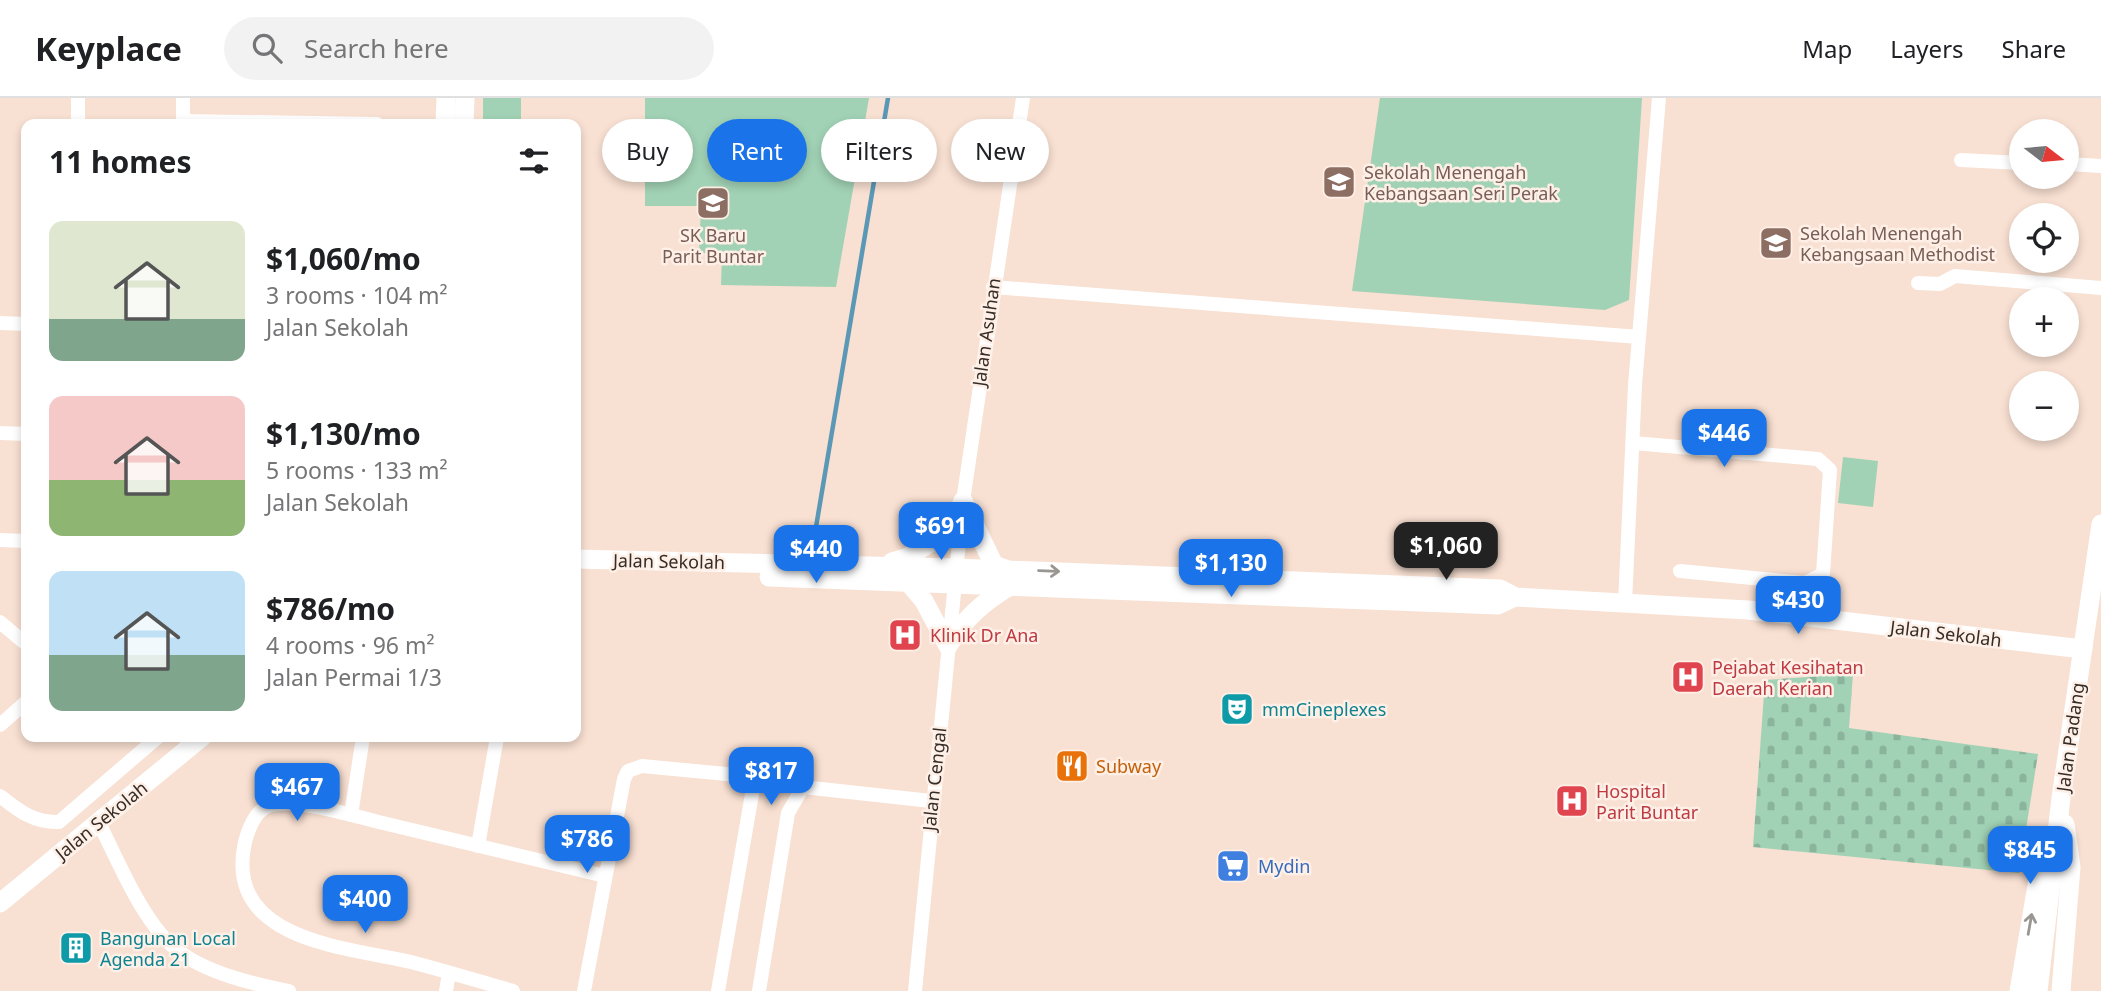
<!DOCTYPE html>
<html lang="en">
<head>
<meta charset="utf-8">
<style>
  :root { --surface:#fff; --page:#f2f2f2; --text:#202124; --muted:#757577; --line:#e0e0e0; --accent:#1a73e8 }
  body { margin:0; font-family:"Noto Sans",sans-serif; background:var(--page); color:var(--text); height:100vh; display:flex; flex-direction:column; font-size:26px; white-space:nowrap }
  * { box-sizing:border-box; margin:0 }
  p { font-size:23px; color:var(--muted) }
  .icon { flex:none; width:38px; height:38px; fill:none; stroke:currentColor; stroke-width:2; stroke-linecap:round; stroke-linejoin:round }
  .map { position:relative; flex:1; overflow:hidden }
  .details { position:absolute; left:21px; top:21px; width:560px; height:623px; display:flex; flex-direction:column; background:var(--surface); border-radius:14px; box-shadow:0 4px 10px #0003 }
  .details>* { flex:none }
  .hud { position:absolute; left:602px; top:21px; width:665px; height:63px; display:flex; gap:14px }
  .needle { width:46px; rotate:106deg }
  .buttons { position:absolute; left:2009px; top:21px; display:grid; gap:14px }
  .buttons a { display:grid; place-items:center; width:70px; height:70px; border-radius:50%; background:var(--surface); box-shadow:0 4px 10px #0003; font-size:35px }
  .price { position:absolute; translate:-50% -60px; padding:0 16px; border-radius:14px; background:var(--accent); color:#fff; font-size:23px; line-height:46px; filter:drop-shadow(0 2px 4px #0008) }
  .price::after { content:''; position:absolute; left:50%; top:42px; width:21px; height:16px; margin-left:-10px; background:inherit; clip-path:polygon(0 0,100% 0,50% 100%) }
  .price.active { background:#222; color:#fff }
  ul { padding:0; list-style:none }
  li { display:flex; align-items:center; gap:21px; height:175px; padding:0 28px }
  li span { display:grid; place-items:center; flex:none; width:196px; height:140px; border-radius:14px; color:#555 }
  li>.icon { margin-inline-start:auto }
  span .icon { width:84px; height:84px; fill:#fffc; stroke-width:1 }
  li b { font-size:30px }
  h2 { display:flex; justify-content:space-between; align-items:center; height:84px; padding:0 28px; font-size:30px }
  .tag { padding:0 24px; border-radius:32px; background:var(--surface); box-shadow:0 4px 10px #0003; font-size:24px; line-height:63px }
  .tag.active { background:var(--accent); color:#fff }
  header { display:flex; align-items:center; gap:42px; box-sizing:border-box; height:98px; padding:0 35px; background:var(--surface); border-bottom:2px solid var(--line) }
  header strong { font-size:33px }
  nav { display:flex; gap:38px; margin-inline-start:auto; font-size:24px }
  .search { width:490px; height:63px; background:var(--page); display:flex; align-items:center; gap:18px; box-sizing:border-box; padding:0 24px; border-radius:38px; color:var(--muted); font-size:26px }
  .map>svg:first-child { display:block }
  .cemetery { fill:url(#cemetery-stones) }
  .park { fill:#a1d2b5 }
  .lines { fill:none; stroke-linecap:round; stroke-linejoin:round }
  .stream { stroke:#5a98b6; stroke-width:4.5 }
  .street { stroke:#fff; stroke-width:14 }
  .secondary { stroke:#fff; stroke-width:19 }
  .oneway { stroke:#9a9692 }
  .labels { text-anchor:middle; dominant-baseline:central; stroke-width:5; stroke-linejoin:round; paint-order:stroke }
  .education-label { font-size:18px; fill:#785e54; stroke:#feefe7; text-anchor:start }
  .street-label { font-size:18px; fill:#342c26; stroke:#feefe7 }
  .health-label { font-size:18px; fill:#be3a42; stroke:#feefe7; text-anchor:start }
  .culture-label { font-size:18px; fill:#0d838f; stroke:#feefe7; text-anchor:start }
  .food-label { font-size:18px; fill:#c56008; stroke:#feefe7; text-anchor:start }
  .shop-label { font-size:18px; fill:#366cbe; stroke:#feefe7; text-anchor:start }
</style>
</head>
<body>
<header>
<strong>Keyplace</strong>
<div class="search"><svg class="icon" aria-label="search" viewBox="0 0 24 24"><circle cx="10" cy="10" r="6"/><path d="M15 15l6 6"/></svg>Search here</div>
<nav><a>Map</a><a>Layers</a><a>Share</a></nav>
</header>
<div class="map">
<svg width="2101" height="893" viewBox="0 0 2101 893">
  <defs>
    <pattern id="cemetery-stones" width="16" height="16" patternUnits="userSpaceOnUse" patternTransform="scale(1.75)"><rect width="16" height="16" fill="#a1d2b5"/><path d="M2 7V4a2 2 0 0 1 4 0v3zM10 15v-3a2 2 0 0 1 4 0v3z" fill="#8bb49c"/></pattern>
  </defs>
  <rect width="100%" height="100%" fill="#f8e0d2"/>
  <polygon class="cemetery" points="1853,576 1849,630 2038,656 2019,775 1753,749 1765,582"/>
  <g class="park">
    <rect x="483" y="0" width="38" height="26"/>
    <polygon points="645,0 869,0 836,189 721,187 722,155 699,155 701,108 645,108"/>
    <polygon points="1380,0 1642,0 1629,202 1605,212 1352,193"/>
    <polygon points="1843,359 1878,363 1873,409 1838,405"/>
  </g>
  <g class="lines">
    <polyline class="stream" points="813,447 888,0"/>
    <g class="street">
      <polyline points="183,23 377,26"/>
      <polyline points="78,26 78,0"/>
      <polyline points="183,26 183,0"/>
      <polyline points="1961,62 2021,65"/>
      <polyline points="2067,66 2101,68"/>
      <polyline points="1918,185 1940,186 1955,178 2101,190"/>
      <polyline points="993,189 1639,239"/>
      <polyline points="0,225 26,226"/>
      <polyline points="0,335 26,336"/>
      <polyline points="1633,345 1818,361 1830,372 1823,476 1805,485 1680,473"/>
      <polyline points="0,442 26,443"/>
      <polyline points="1625,505 1635,287 1659,0"/>
      <polyline points="0,524 26,546"/>
      <polyline points="0,627 26,604"/>
      <path d="M0 698C19 713 34 725 59 724L158 639"/>
      <polyline points="351,717 363,639"/>
      <path d="M98 723C118 762 142 824 177 852 206 875 253 886 289 893"/>
      <polyline points="478,748 497,639"/>
      <polyline points="446,893 449,875"/>
      <path d="M513 893C479 883 445 873 411 864 346 849 223 843 245 744 249 729 257 710 272 707 303 701 356 719 387 726 460 743 532 761 605 778"/>
      <polyline points="584,893 624,681 628,673 642,668 737,677 749,683 752,696 718,893"/>
      <polyline points="759,893 788,715 803,689 931,703"/>
      <polyline points="915,893 963,403 1023,0"/>
    </g>
    <g class="secondary">
      <polyline points="445,26 446,0"/>
      <polyline points="464,26 465,0"/>
      <polyline points="963,403 994,467 1008,472"/>
      <polyline points="576,461 956,470 1500,491 1515,499 1748,512 2083,551"/>
      <polyline points="892,464 906,460 951,432 963,403"/>
      <polyline points="769,479 1498,507 1515,499"/>
      <polyline points="908,484 924,503 948,548"/>
      <path d="M948 548C964 521 983 504 1010 488"/>
      <polyline points="0,805 202,639"/>
      <polyline points="2019,893 2042,758"/>
      <polyline points="2038,893 2061,700 2101,426"/>
      <polyline points="2061,893 2071,769 2065,726"/>
    </g>
  </g>
  <defs><path id="oneway-shaft" d="M-6 0H5M1.5-3L5.5 0L1.5 3" fill="none" stroke-width="1.6" stroke-linecap="round" stroke-linejoin="round" transform="scale(1.75)"/></defs>
  <g class="oneway">
    <use href="#oneway-shaft" transform="translate(1049 473) rotate(2)"/>
    <use href="#oneway-shaft" transform="translate(2030 826) rotate(-80)"/>
  </g>
  <defs>
    <symbol id="school-square" viewBox="-11 -11 22 22"><rect x="-9" y="-9" width="18" height="18" rx="4" fill="#8d6e63" stroke="#feefe7"/><path d="M0-5L7-2L0 1L-7-2ZM-4 1L0 2.5L4 1V4Q0 6-4 4Z" fill="#fff"/></symbol>
    <symbol id="hospital-square" viewBox="-11 -11 22 22"><rect x="-9" y="-9" width="18" height="18" rx="4" fill="#e0444e" stroke="#feefe7"/><path d="M-5-5h3v3.5h4V-5h3V5h-3V1.5h-4V5h-3Z" fill="#fff"/></symbol>
    <symbol id="theatre-square" viewBox="-11 -11 22 22"><rect x="-9" y="-9" width="18" height="18" rx="4" fill="#0f9aa8" stroke="#feefe7"/><path d="M-5-5.5Q0-4 5-5.5V0Q5 5 0 6Q-5 5-5 0ZM-3.3-2.5H-1v1.5H-3.3ZM1-2.5H3.3v1.5H1ZM-2.8 1Q0 5.5 2.8 1Z" fill="#fff"/></symbol>
    <symbol id="restaurant-square" viewBox="-11 -11 22 22"><rect x="-9" y="-9" width="18" height="18" rx="4" fill="#e8710a" stroke="#feefe7"/><path d="M-5-6h1v4h1v-4h1v4h1v-4h1v5L-1.5 .5V6h-2V.5L-5-1ZM5-6V6H3V1.5H1.5Q1.5-4 5-6Z" fill="#fff"/></symbol>
    <symbol id="supermarket-square" viewBox="-11 -11 22 22"><rect x="-9" y="-9" width="18" height="18" rx="4" fill="#3f7fe0" stroke="#feefe7"/><path d="M-6-5.5h2.5l.6 2H6L4.5 2H-2.5L-4.4-4H-6ZM-1.5 3.2a1.3 1.3 0 1 0 .1 0ZM3 3.2a1.3 1.3 0 1 0 .1 0Z" fill="#fff"/></symbol>
    <symbol id="building-square" viewBox="-11 -11 22 22"><rect x="-9" y="-9" width="18" height="18" rx="4" fill="#0f9aa8" stroke="#feefe7"/><path d="M-4-6H4V6H1V3H-1V6H-4ZM-2.5-4.3h1.7v1.8h-1.7ZM.8-4.3h1.7v1.8H.8ZM-2.5-1h1.7V.8h-1.7ZM.8-1h1.7V.8H.8Z" fill="#fff"/></symbol>
  </defs>
  <g fill-rule="evenodd">
    <use href="#school-square" x="1320" y="65" width="38" height="38"/>
    <use href="#school-square" x="694" y="86" width="38" height="38"/>
    <use href="#school-square" x="1757" y="126" width="38" height="38"/>
    <use href="#hospital-square" x="886" y="518" width="38" height="38"/>
    <use href="#hospital-square" x="1669" y="560" width="38" height="38"/>
    <use href="#theatre-square" x="1218" y="592" width="38" height="38"/>
    <use href="#restaurant-square" x="1053" y="649" width="38" height="38"/>
    <use href="#hospital-square" x="1553" y="684" width="38" height="38"/>
    <use href="#supermarket-square" x="1214" y="749" width="38" height="38"/>
    <use href="#building-square" x="57" y="831" width="38" height="38"/>
  </g>
  <g class="labels">
    <g class="education-label">
      <text x="1364" y="74">Sekolah Menengah<tspan x="1364" dy="21">Kebangsaan Seri Perak</tspan></text>
      <text x="1800" y="135">Sekolah Menengah<tspan x="1800" dy="21">Kebangsaan Methodist</tspan></text>
      <text x="713" y="137" text-anchor="middle">SK Baru<tspan x="713" dy="21">Parit Buntar</tspan></text>
    </g>
    <g class="street-label">
      <text transform="translate(986 234) rotate(-82)">Jalan Asuhan</text>
      <text transform="translate(669 463) rotate(1)">Jalan Sekolah</text>
      <text transform="translate(1946 535) rotate(7)">Jalan Sekolah</text>
      <text transform="translate(2070 639) rotate(-82)">Jalan Padang</text>
      <text transform="translate(934 681) rotate(-84)">Jalan Cengal</text>
      <text transform="translate(101 722) rotate(-39)">Jalan Sekolah</text>
    </g>
    <g class="health-label">
      <text x="930" y="537">Klinik Dr Ana</text>
      <text x="1712" y="569">Pejabat Kesihatan<tspan x="1712" dy="21">Daerah Kerian</tspan></text>
      <text x="1596" y="693">Hospital<tspan x="1596" dy="21">Parit Buntar</tspan></text>
    </g>
    <g class="culture-label">
      <text x="1262" y="611">mmCineplexes</text>
      <text x="100" y="840">Bangunan Local<tspan x="100" dy="21">Agenda 21</tspan></text>
    </g>
    <g class="food-label">
      <text x="1096" y="668">Subway</text>
    </g>
    <g class="shop-label">
      <text x="1258" y="768">Mydin</text>
    </g>
  </g>
</svg>
<div class="buttons">
<a><svg class="needle" viewBox="-14 -14 28 28"><path d="M0-13l5 13h-10z" fill="#e53935"/><path d="M0 13l5-13h-10z" fill="#757577"/></svg></a>
<a><svg class="icon" aria-label="locate" viewBox="0 0 24 24"><circle cx="12" cy="12" r="6"/><path d="M12 2v4M12 18v4M2 12h4M18 12h4"/></svg></a>
<a>+</a>
<a>−</a>
</div>
<b class="price" style="left:1724px;top:371px">$446</b>
<b class="price" style="left:941px;top:464px">$691</b>
<b class="price active" style="left:1446px;top:484px">$1,060</b>
<b class="price" style="left:816px;top:487px">$440</b>
<b class="price" style="left:1231px;top:501px">$1,130</b>
<b class="price" style="left:1798px;top:538px">$430</b>
<b class="price" style="left:771px;top:709px">$817</b>
<b class="price" style="left:297px;top:725px">$467</b>
<b class="price" style="left:587px;top:777px">$786</b>
<b class="price" style="left:2030px;top:788px">$845</b>
<b class="price" style="left:365px;top:837px">$400</b>
<div class="hud">
<a class="tag">Buy</a>
<a class="tag active">Rent</a>
<a class="tag">Filters</a>
<a class="tag">New</a>
</div>
<section class="details">
<h2>11 homes<svg class="icon" aria-label="filters" viewBox="0 0 24 24"><path d="M4 7h16M4 17h16"/><circle cx="9" cy="7" r="2"/><circle cx="15" cy="17" r="2"/></svg></h2>
<ul>
<li><span style="background:linear-gradient(#dfe7d0 70%,#7fa58c 0)"><svg class="icon" aria-label="home" viewBox="0 0 24 24"><path d="M3 11l9-7 9 7M6 9v11h12V9"/></svg></span><div><b>$1,060/mo</b><p>3 rooms · 104 m²</p><p>Jalan Sekolah</p></div></li>
<li><span style="background:linear-gradient(#f6c9c9 60%,#8fb573 0)"><svg class="icon" aria-label="home" viewBox="0 0 24 24"><path d="M3 11l9-7 9 7M6 9v11h12V9"/></svg></span><div><b>$1,130/mo</b><p>5 rooms · 133 m²</p><p>Jalan Sekolah</p></div></li>
<li><span style="background:linear-gradient(#bfe0f5 60%,#7fa58c 0)"><svg class="icon" aria-label="home" viewBox="0 0 24 24"><path d="M3 11l9-7 9 7M6 9v11h12V9"/></svg></span><div><b>$786/mo</b><p>4 rooms · 96 m²</p><p>Jalan Permai 1/3</p></div></li>
</ul>
</section>
</div>
</body>
</html>
